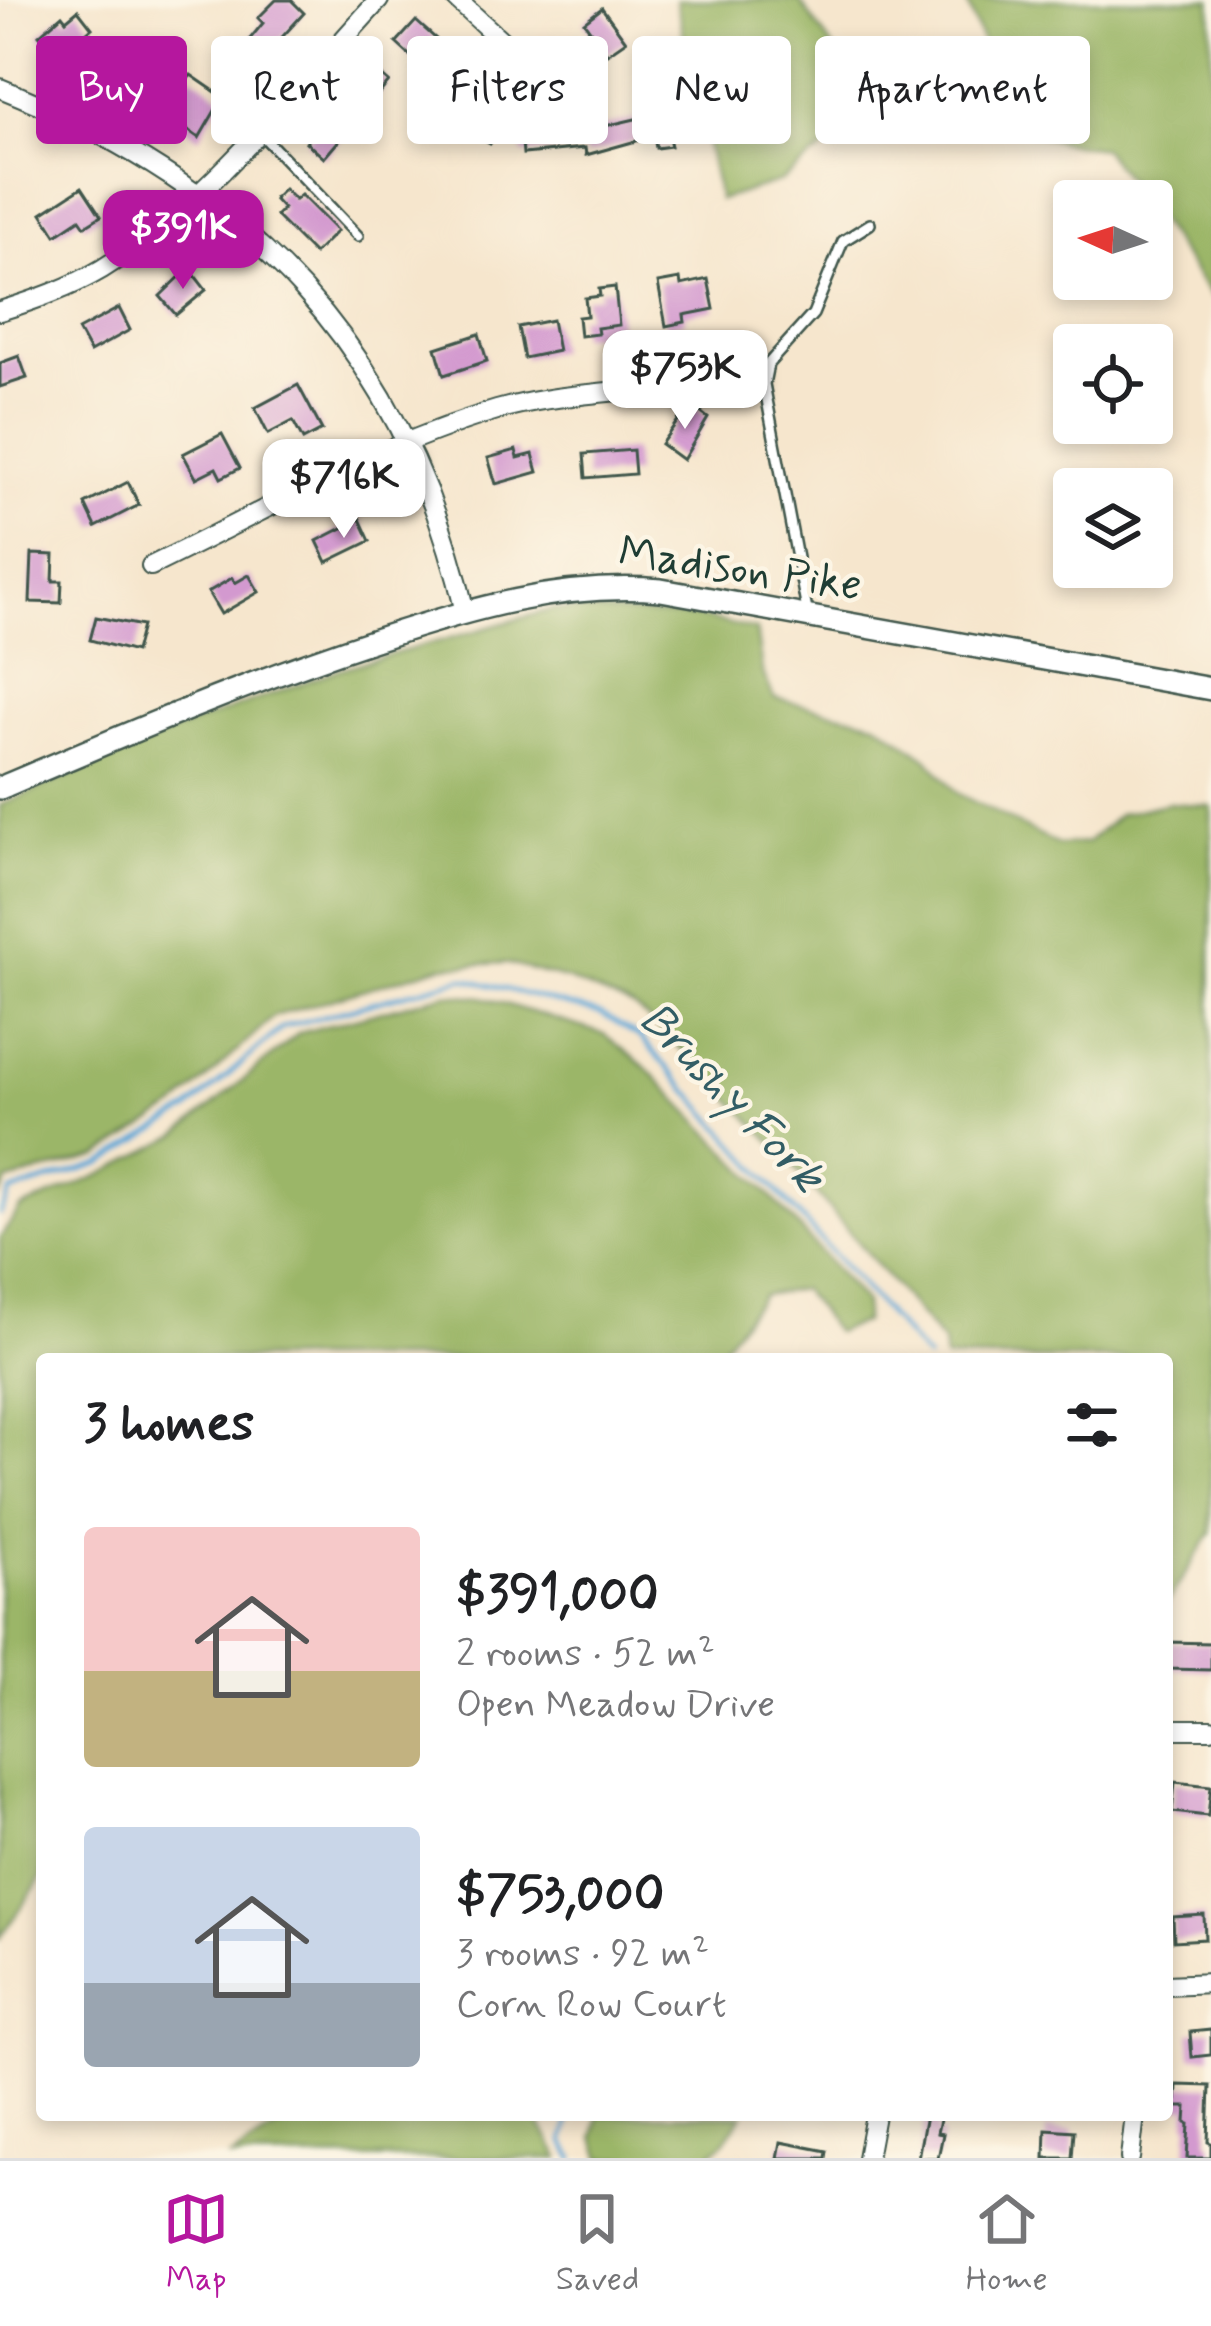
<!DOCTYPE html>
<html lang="en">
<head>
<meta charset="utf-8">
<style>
  :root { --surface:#fff; --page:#f2f2f2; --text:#202124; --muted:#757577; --line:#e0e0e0; --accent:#b5179e }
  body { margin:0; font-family:Mynerve,sans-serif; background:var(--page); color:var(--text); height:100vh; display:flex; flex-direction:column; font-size:45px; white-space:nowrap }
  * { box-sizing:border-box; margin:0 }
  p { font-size:39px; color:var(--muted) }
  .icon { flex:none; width:66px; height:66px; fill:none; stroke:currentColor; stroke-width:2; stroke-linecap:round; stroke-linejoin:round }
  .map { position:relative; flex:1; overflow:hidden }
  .drawer { position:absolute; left:36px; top:1353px; width:1137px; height:768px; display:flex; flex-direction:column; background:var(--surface); border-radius:12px; box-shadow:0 6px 18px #0003 }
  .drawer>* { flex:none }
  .hud { position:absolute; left:36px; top:36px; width:1140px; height:108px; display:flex; gap:24px }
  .needle { width:78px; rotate:273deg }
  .tools { position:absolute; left:1053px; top:180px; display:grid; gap:24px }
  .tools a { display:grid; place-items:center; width:120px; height:120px; border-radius:12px; background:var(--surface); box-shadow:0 6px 18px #0003; font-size:60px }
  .price { position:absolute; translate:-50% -102px; padding:0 27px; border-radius:24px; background:#fff; color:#222; font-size:39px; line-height:78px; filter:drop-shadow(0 3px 6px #0008) }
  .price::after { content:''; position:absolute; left:50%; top:72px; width:36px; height:27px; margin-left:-18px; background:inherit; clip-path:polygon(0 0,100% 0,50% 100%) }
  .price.on { background:var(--accent); color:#fff }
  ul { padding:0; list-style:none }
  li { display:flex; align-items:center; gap:36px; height:300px; padding:0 48px }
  li span { display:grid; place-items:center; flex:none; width:336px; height:240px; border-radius:12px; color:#555 }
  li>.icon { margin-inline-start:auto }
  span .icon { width:144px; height:144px; fill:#fffc; stroke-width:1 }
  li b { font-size:51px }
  h2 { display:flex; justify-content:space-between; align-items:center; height:144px; padding:0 48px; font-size:51px }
  .chip { padding:0 42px; border-radius:12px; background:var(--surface); box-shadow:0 6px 18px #0003; font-size:42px; line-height:108px }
  .chip.on { background:var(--accent); color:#fff }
  .dock { display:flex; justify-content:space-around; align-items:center; height:168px; border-top:3px solid var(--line); background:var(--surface); font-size:33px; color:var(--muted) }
  .dock a { display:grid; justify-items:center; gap:6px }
  .dock .on { color:var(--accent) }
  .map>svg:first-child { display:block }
  .forest { fill:#9bb668; stroke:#5d7a4e; stroke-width:3 }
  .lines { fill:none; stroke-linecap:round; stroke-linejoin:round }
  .stream { stroke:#5fa8d7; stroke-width:4.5 }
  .building { fill:#d399cf }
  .service-casing { stroke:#3f564b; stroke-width:14 }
  .minor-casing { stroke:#3f564b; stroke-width:22 }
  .tertiary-casing { stroke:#3f564b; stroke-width:26 }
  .service { stroke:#fff; stroke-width:9 }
  .minor { stroke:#fff; stroke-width:18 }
  .tertiary { stroke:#fff; stroke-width:21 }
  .labels { text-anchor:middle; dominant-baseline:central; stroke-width:9; stroke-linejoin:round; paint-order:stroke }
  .street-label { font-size:45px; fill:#1f3d34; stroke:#fcf5e5 }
  .water-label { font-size:48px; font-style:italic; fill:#325d65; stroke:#fcf5e5 }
</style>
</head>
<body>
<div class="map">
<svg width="1211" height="2158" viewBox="0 0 1211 2158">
  <rect width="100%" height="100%" fill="#fcf5e5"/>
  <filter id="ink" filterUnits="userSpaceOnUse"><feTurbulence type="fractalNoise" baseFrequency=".00833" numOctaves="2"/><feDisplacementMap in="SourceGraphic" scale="24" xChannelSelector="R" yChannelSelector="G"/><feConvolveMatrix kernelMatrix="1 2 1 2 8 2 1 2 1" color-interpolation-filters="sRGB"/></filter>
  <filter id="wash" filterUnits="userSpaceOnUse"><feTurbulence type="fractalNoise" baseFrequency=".004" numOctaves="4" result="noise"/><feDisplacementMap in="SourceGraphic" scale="48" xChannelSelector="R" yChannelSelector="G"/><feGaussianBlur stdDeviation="2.7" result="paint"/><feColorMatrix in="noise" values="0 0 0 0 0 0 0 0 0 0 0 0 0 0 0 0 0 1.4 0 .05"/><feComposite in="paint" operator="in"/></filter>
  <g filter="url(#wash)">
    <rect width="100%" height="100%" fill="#f6e6cd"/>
    <g class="forest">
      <polygon points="676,0 799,0 839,57 840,98 824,149 781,181 719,200"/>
      <polygon points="966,0 1211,0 1211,297 1152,212 1152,201 1144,201 1102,148 1063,143 1028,132 998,82"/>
      <polygon points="554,609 699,617 756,630 762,671 774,698 876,722 927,758 957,793 1058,845 1087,843 1120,814 1170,803 1211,806 1211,1533 1167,1603 1167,1359 945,1359 943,1343 778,1148 686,1053 634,1007 569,980 505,963 442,966 274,1016 177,1106 99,1156 8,1181 0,1194 0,805 191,724 340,669"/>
      <polygon points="446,994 482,997 604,1034 648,1069 780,1206 864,1303 864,1322 835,1332 801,1289 762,1295 713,1359 42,1359 42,1877 0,1938 0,1238 20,1209 101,1175 178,1135 299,1033"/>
      <polygon points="297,2115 535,2115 560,2158 231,2158"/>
      <polygon points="599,2115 743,2115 723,2143 706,2158 602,2158 594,2137"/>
    </g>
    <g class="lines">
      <g class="stream">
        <polyline points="0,1214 11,1192 101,1164 187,1111 283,1027 463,978 601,1014 640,1037 927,1359"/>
        <polyline points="570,2115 564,2141 574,2158"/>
      </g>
    </g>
    <g id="blocks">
      <g class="building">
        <polygon points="276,0 291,0 304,13 243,80 227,67 263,23 258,18"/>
        <polygon points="602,8 626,41 607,54 584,22"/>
        <polygon points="78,10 92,28 57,57 39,35 62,15 66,20"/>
        <polygon points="416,21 436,39 417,62 396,43"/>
        <polygon points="373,68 389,82 324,158 306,142 333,110 337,113"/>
        <polygon points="191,75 223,97 199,138 164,113"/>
        <polygon points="472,103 506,117 490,144 458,126"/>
        <polygon points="678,109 683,136 669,138 671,146 656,148 654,136 586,155 585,148 523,154 521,131 548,129 548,132 562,131 562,136"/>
        <polygon points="82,187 101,216 85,226 80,219 56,235 42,213"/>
        <polygon points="284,189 295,200 301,195 337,231 314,254 276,216 283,209 274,199"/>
        <polygon points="189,268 206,290 176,315 160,296"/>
        <polygon points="680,279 681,285 708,279 714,309 684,315 685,322 666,326 658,283"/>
        <polygon points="615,287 619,325 597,328 598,334 580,336 578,317 587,316 585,298 600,296 599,289"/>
        <polygon points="119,308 130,330 90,352 78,330"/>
        <polygon points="552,320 558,351 524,358 518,327"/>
        <polygon points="479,334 487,361 444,375 436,348"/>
        <polygon points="19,356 27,378 0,387 0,363"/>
        <polygon points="298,385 322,430 303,440 293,421 268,434 255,408"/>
        <polygon points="690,404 708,418 683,460 661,444"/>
        <polygon points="222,434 240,468 221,478 216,468 196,478 183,454"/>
        <polygon points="516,450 518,458 533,454 538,472 496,484 488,458"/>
        <polygon points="633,450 635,474 586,478 584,454"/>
        <polygon points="128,482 139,505 96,527 85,504"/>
        <polygon points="360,519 370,541 327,562 317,541"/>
        <polygon points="32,554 54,555 53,581 62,581 61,603 30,602"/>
        <polygon points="249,575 259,592 221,614 208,592 232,578 235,583"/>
        <polygon points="96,617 142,626 135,652 90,640"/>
        <polygon points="1167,1642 1211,1643 1211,1670 1167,1669"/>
        <polygon points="1175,1782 1211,1786 1208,1816 1172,1812"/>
        <polygon points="1204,1915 1205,1939 1174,1941 1173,1917"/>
        <polygon points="1211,2030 1211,2055 1192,2057 1190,2032"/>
        <polygon points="1177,2085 1210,2086 1208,2142 1211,2143 1211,2158 1187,2158 1189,2124 1186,2123 1187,2107 1176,2107"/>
        <polygon points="926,2115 941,2115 937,2133 943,2134 938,2158 918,2158"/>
        <polygon points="1046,2129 1074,2131 1072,2158 1045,2158"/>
        <polygon points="781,2142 827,2151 826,2158 778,2158"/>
      </g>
    </g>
  </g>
  <g filter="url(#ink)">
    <use href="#blocks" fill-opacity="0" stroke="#3f564b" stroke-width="3"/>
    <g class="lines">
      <defs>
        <g id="service">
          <polyline points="258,131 358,236"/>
          <polyline points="808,616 764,384 768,364 813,314 843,241 870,224"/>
        </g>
        <g id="minor">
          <polyline points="457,0 540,76"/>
          <path d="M0 88C248 188 404 348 465 612"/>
          <path d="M0 311C35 300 70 288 102 269 211 201 293 93 379 0"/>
          <path d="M151 566C265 511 376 446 497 410 539 398 583 395 625 390"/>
          <polyline points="1174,1729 1211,1729"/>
          <polyline points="1167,1985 1211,1983"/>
          <polyline points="867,2158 875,2115"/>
          <polyline points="1130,2158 1135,2115"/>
        </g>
        <path id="tertiary" d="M0 788C124 735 247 682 375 640 469 609 561 582 661 590L1211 689"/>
      </defs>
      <use href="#service" class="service-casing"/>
      <use href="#minor" class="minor-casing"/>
      <use href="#tertiary" class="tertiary-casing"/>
      <use href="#service" class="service"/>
      <use href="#minor" class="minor"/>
      <use href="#tertiary" class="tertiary"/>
    </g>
  </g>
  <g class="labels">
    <g class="street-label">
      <text transform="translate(740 570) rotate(8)">Madison Pike</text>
    </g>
    <g class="water-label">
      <text transform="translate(731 1098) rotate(46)">Brushy Fork</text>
    </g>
  </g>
</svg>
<div class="tools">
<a><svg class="needle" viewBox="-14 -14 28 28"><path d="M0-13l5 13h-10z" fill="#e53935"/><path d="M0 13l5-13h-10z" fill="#757577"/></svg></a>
<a><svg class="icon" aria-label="locate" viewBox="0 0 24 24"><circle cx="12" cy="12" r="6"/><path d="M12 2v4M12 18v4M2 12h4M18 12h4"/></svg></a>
<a><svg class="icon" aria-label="layers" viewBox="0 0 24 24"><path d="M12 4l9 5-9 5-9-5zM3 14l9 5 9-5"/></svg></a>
</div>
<b class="price on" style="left:183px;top:292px">$391K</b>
<b class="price" style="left:685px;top:432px">$753K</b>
<b class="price" style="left:344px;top:541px">$716K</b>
<div class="hud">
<a class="chip on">Buy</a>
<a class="chip">Rent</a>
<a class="chip">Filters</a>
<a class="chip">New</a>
<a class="chip">Apartment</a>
</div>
<section class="drawer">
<h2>3 homes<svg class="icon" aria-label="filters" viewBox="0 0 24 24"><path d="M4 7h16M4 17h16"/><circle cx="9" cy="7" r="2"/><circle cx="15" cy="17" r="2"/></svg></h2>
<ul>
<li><span style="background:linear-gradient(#f6c9c9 60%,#c2b280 0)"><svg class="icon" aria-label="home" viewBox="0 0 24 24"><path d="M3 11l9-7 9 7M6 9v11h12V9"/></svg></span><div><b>$391,000</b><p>2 rooms · 52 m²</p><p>Open Meadow Drive</p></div></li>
<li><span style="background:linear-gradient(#c9d6e8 65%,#9aa5b1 0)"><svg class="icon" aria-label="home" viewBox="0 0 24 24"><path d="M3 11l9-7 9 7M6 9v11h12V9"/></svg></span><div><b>$753,000</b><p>3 rooms · 92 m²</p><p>Corn Row Court</p></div></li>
</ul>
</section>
</div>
<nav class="dock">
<a class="on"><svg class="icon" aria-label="map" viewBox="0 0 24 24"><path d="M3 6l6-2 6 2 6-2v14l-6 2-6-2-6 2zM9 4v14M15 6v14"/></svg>Map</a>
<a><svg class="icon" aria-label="saved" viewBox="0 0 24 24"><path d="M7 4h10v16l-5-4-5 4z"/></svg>Saved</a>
<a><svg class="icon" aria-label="home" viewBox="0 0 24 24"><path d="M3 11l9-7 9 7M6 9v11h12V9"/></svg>Home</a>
</nav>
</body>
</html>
